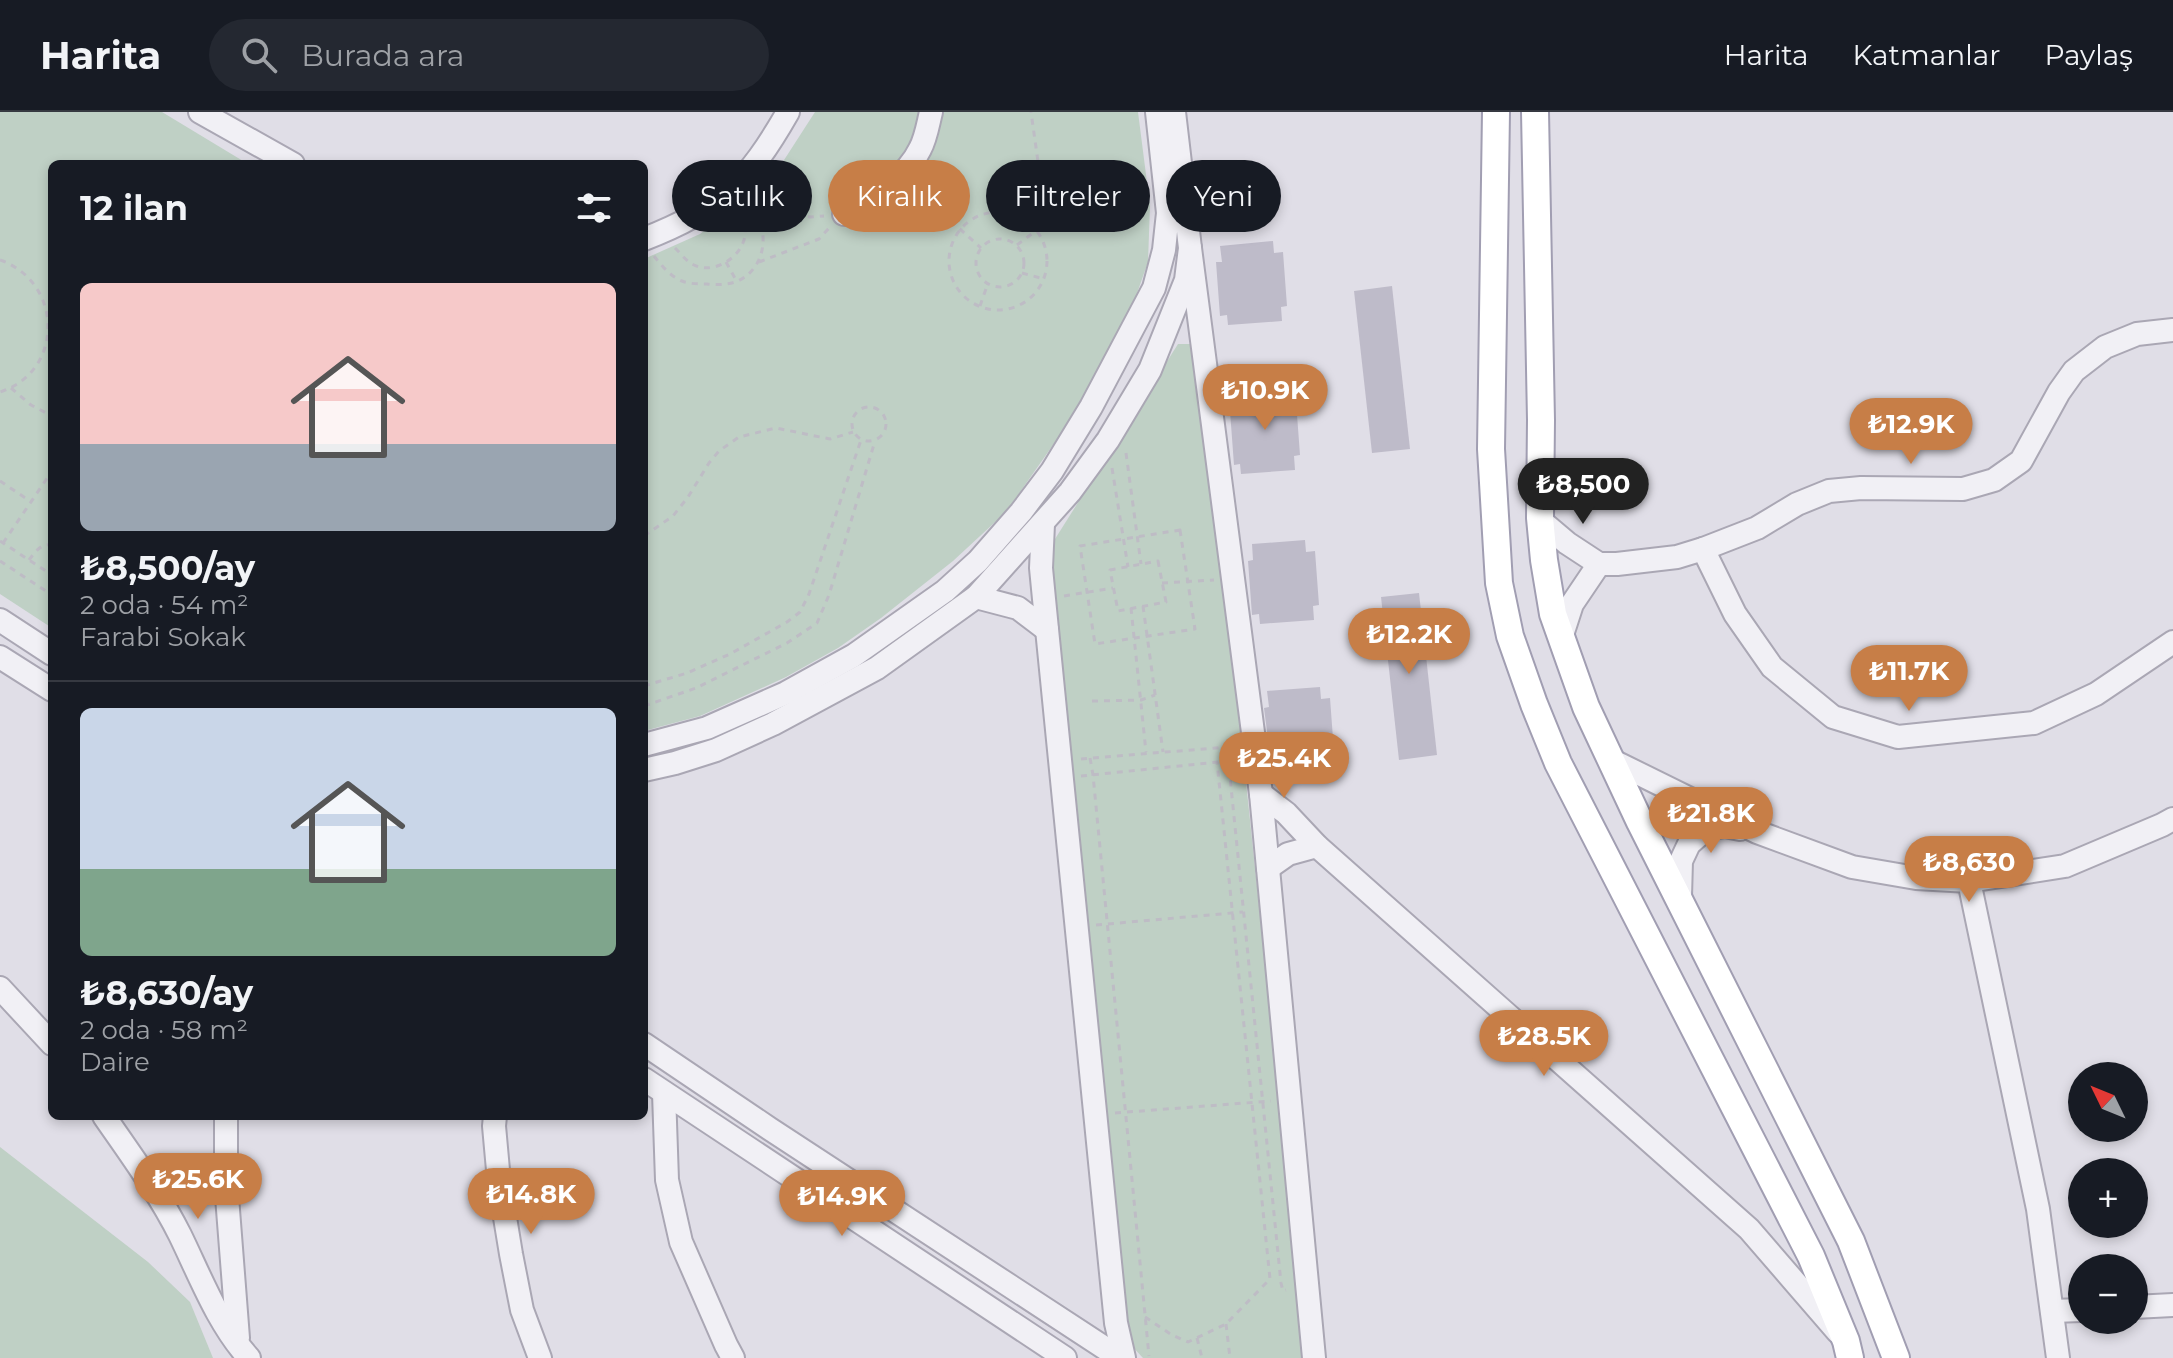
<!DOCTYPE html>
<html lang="tr">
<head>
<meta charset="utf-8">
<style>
  :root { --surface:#171b24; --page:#242831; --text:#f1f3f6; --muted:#9ea1a6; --line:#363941; --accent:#c77e47 }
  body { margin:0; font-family:Montserrat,sans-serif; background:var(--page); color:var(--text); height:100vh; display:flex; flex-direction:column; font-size:30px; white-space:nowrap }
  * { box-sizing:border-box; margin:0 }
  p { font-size:26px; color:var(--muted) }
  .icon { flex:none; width:44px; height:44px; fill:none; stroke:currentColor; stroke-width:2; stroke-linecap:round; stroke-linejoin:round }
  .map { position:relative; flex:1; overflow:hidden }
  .details { position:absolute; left:48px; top:48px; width:600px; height:960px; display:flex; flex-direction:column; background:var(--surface); border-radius:12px; box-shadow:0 4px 12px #0003 }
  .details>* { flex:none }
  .banner { position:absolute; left:672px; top:48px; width:760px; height:72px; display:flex; gap:16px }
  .needle { width:52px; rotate:313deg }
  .fabs { position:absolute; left:2068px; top:950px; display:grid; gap:16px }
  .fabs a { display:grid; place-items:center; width:80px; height:80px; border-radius:50%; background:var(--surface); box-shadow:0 4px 12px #0003; font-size:40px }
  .price { position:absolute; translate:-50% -68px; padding:0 18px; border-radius:28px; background:var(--accent); color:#fff; font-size:26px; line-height:52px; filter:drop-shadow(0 2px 4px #0008) }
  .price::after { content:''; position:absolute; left:50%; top:48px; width:24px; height:18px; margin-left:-12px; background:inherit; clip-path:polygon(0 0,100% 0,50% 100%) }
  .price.current { background:#222; color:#fff }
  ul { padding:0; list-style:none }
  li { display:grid; align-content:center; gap:16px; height:424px; padding:0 32px }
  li+li { border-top:2px solid var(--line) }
  li span { display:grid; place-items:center; height:248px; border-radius:12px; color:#555 }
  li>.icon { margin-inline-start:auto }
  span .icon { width:144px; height:144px; fill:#fffc; stroke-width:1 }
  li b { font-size:34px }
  h2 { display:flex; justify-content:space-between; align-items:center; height:96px; padding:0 32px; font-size:34px }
  .tag { padding:0 28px; border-radius:36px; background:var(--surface); box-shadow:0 4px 12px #0003; font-size:28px; line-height:72px }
  .tag.current { background:var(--accent); color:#fff }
  header { display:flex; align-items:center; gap:48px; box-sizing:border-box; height:112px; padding:0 40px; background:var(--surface); border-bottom:2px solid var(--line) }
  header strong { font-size:38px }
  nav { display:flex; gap:44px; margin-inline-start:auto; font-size:28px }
  .search { width:560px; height:72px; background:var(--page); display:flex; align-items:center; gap:20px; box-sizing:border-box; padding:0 28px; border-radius:44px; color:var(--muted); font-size:30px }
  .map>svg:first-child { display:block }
  .green { fill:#bfd0c5 }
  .building { fill:#bebbc9 }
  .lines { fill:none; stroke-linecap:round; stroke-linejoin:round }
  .minor-casing { stroke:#aaa7b4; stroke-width:26 }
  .major-casing { stroke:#a19eb2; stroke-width:30 }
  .path { stroke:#bebcc5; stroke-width:3; stroke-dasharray:6 6; stroke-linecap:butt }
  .minor { stroke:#f1f0f5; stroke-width:22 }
  .major { stroke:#fff; stroke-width:26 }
</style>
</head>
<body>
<header>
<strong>Harita</strong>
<div class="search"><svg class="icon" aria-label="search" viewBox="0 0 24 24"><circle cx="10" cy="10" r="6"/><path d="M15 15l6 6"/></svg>Burada ara</div>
<nav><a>Harita</a><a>Katmanlar</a><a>Paylaş</a></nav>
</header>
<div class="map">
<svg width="2173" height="1246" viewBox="0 0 2173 1246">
  <rect width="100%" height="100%" fill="#e0dee7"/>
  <g class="green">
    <polygon points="0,0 162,0 248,52 52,52 52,516 0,482"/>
    <polygon points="815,0 1138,0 1150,94 1148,150 1129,204 1105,255 1067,313 1006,400 953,449 881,506 838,536 786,565 700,604 644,619 644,147 700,122 757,78 775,62"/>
    <polygon points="1178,232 1190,232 1229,509 1305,1230 1305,1246 1143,1246 1130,1232 1121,1211 1047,454 1055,427"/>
    <polygon points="0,1035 148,1150 190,1190 213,1246 0,1246"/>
  </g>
  <g class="building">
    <polygon points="1273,129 1274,141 1283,140 1287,194 1281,195 1282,209 1228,213 1227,203 1220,204 1216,150 1222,150 1220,134"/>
    <polygon points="1392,174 1410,337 1372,341 1354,179"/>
    <polygon points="1287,278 1288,289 1296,289 1300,343 1294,344 1295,358 1241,362 1240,352 1234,353 1230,299 1235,298 1234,282"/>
    <polygon points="1305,428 1306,440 1315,439 1319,493 1313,494 1314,508 1260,512 1259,502 1252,503 1248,449 1253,448 1252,432"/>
    <polygon points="1419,481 1437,643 1399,648 1381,485"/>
    <polygon points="1320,575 1321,587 1330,586 1334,640 1328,641 1329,655 1275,659 1274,649 1271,650 1264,596 1269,595 1267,579"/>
  </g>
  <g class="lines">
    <defs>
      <g id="minor">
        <polyline points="200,0 293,52"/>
        <path d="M844 102C871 86 906 67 920 37 926 26 928 12 931 0"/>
        <path d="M644 127C720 98 748 70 788 0"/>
        <polyline points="1190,136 1261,682 1314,1246"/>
        <polyline points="1541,409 1567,431 1599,452 1617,452 1677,445 1703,437 1757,416 1797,392 1829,379 1861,376 1963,377 1994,368 2021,349 2059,280 2074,259 2105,235 2137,222 2173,218"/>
        <polyline points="1043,412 1041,456 1044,487 1116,1211 1124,1246"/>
        <polyline points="1703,437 1735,502 1772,555 1833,605 1898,625 2034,611 2096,582 2173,530"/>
        <polyline points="976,485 1018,496 1047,518"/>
        <polyline points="0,508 52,542"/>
        <polyline points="1561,526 1572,492 1599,452"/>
        <polyline points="0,545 52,578"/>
        <polyline points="644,633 707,616 786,581 853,544 945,479 978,449 1021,400 1052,359 1091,295 1154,176 1164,138 1168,101 1157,0"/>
        <polyline points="1611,648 1757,720 1852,755 1916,766 1969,769 2065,754 2162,713 2173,707"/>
        <polyline points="644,658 675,651 716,638 773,612 877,556 976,485 1070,380 1108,328 1150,258 1186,168 1190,136 1174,0"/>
        <polyline points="1261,682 1286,701 1317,734 1749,1117 1838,1220"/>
        <polyline points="1268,756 1288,742 1317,734"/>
        <polyline points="1969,769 2038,1097 2058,1246"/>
        <polyline points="1680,785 1681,749 1689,732 1707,716 1725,714 1740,717"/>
        <polyline points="0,876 52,932"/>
        <polyline points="644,932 770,1017 1120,1246"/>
        <polyline points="644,967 1065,1246"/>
        <polyline points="664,981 667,1068 681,1130 726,1233 733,1246"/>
        <path d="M104 1004C131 1043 159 1081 180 1123 200 1164 218 1212 249 1246"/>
        <polyline points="226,1004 226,1072 238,1226"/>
        <polyline points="495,1004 494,1014 499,1069 511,1142 522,1198 540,1246"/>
        <polyline points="2134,1195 2173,1193"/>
        <polyline points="2052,1199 2082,1198"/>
      </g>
      <g id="major">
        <polyline points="1496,0 1491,337 1499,471 1510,524 1534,592 1558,651 1811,1144 1846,1229 1850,1246"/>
        <polyline points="1535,0 1541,308 1540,406 1544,448 1553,502 1586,595 1640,710 1851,1129 1896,1246"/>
      </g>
    </defs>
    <use href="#minor" class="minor-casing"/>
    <use href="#major" class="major-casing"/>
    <g class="path">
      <polyline points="915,77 981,136"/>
      <circle cx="998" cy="149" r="49"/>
      <polyline points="760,101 810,105 824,104"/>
      <circle cx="1000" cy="151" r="24"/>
      <polyline points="1017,133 1037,118 1044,92 1031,0"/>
      <path d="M675 136C681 142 686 149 694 153 716 164 749 141 745 115 744 110 739 103 736 99"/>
      <path d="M654 144C661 153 671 165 682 169 689 172 699 172 707 172 716 173 729 173 738 169 769 154 770 113 748 90"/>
      <path d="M0 148C63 170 65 259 0 280"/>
      <polyline points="726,150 736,168"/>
      <polyline points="759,150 819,127 830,115"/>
      <polyline points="1022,161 1044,167"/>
      <polyline points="980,194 988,171"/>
      <polyline points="11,276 31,293 52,304"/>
      <circle cx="869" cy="312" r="17"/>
      <polyline points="1126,341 1141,452"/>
      <polyline points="1112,356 1128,455"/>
      <polyline points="0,369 30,389"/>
      <polygon points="1180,418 1195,517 1095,532 1080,434"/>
      <polyline points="644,424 673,404 688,385 709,351 719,339 739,325 776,316 830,327 853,320"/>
      <polyline points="0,429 52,463"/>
      <polyline points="3,431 52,359"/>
      <path d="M29 448C35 440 41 431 52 433"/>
      <polyline points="0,449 52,483"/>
      <polygon points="1158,449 1166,490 1118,499 1110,458"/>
      <polyline points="1162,471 1214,468"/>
      <polyline points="1064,484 1113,476"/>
      <polyline points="1143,494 1163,640"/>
      <polyline points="1131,496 1146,640"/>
      <polyline points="644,574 687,561 730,542 787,510 800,500 809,482 861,328"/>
      <polyline points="1092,589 1141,588 1155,583"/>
      <polyline points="644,594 696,576 787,531 817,511 829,483 875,329"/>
      <polyline points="1090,646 1093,663 1149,1244"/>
      <polyline points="1081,647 1227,635 1281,1171 1283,1179 1286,1178"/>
      <polyline points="1081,664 1228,649"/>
      <polyline points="1096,813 1243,800"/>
      <polyline points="1115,1001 1271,989"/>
      <polyline points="1145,1205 1172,1223 1188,1230 1226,1212 1270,1167 1217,650"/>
      <polyline points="1226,1212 1230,1246"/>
      <polyline points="1197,1226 1202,1246"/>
    </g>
    <use href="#minor" class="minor"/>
    <use href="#major" class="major"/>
  </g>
</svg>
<div class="fabs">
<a><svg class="needle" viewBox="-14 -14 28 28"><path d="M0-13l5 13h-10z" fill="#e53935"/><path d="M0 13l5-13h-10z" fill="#9ea1a6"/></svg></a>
<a>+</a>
<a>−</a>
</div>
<b class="price" style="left:1265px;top:320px">₺10.9K</b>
<b class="price" style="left:1911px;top:354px">₺12.9K</b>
<b class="price current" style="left:1583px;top:414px">₺8,500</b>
<b class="price" style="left:1409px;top:564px">₺12.2K</b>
<b class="price" style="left:1909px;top:601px">₺11.7K</b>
<b class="price" style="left:1284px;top:688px">₺25.4K</b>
<b class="price" style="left:1711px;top:743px">₺21.8K</b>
<b class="price" style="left:1969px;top:792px">₺8,630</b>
<b class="price" style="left:1544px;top:966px">₺28.5K</b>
<b class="price" style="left:198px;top:1109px">₺25.6K</b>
<b class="price" style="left:531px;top:1124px">₺14.8K</b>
<b class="price" style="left:842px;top:1126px">₺14.9K</b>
<div class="banner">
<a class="tag">Satılık</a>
<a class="tag current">Kiralık</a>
<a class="tag">Filtreler</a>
<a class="tag">Yeni</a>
</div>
<section class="details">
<h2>12 ilan<svg class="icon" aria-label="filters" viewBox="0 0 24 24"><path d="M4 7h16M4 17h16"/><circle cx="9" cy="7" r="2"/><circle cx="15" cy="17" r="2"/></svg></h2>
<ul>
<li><span style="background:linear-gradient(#f6c9c9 65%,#9aa5b1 0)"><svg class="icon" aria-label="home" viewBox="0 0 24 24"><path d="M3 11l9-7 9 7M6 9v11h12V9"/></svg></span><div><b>₺8,500/ay</b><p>2 oda · 54 m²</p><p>Farabi Sokak</p></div></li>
<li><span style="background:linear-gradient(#c9d6e8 65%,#7fa58c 0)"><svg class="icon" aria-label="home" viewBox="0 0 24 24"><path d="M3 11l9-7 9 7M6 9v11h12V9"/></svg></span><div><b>₺8,630/ay</b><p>2 oda · 58 m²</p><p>Daire</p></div></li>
</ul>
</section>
</div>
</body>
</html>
